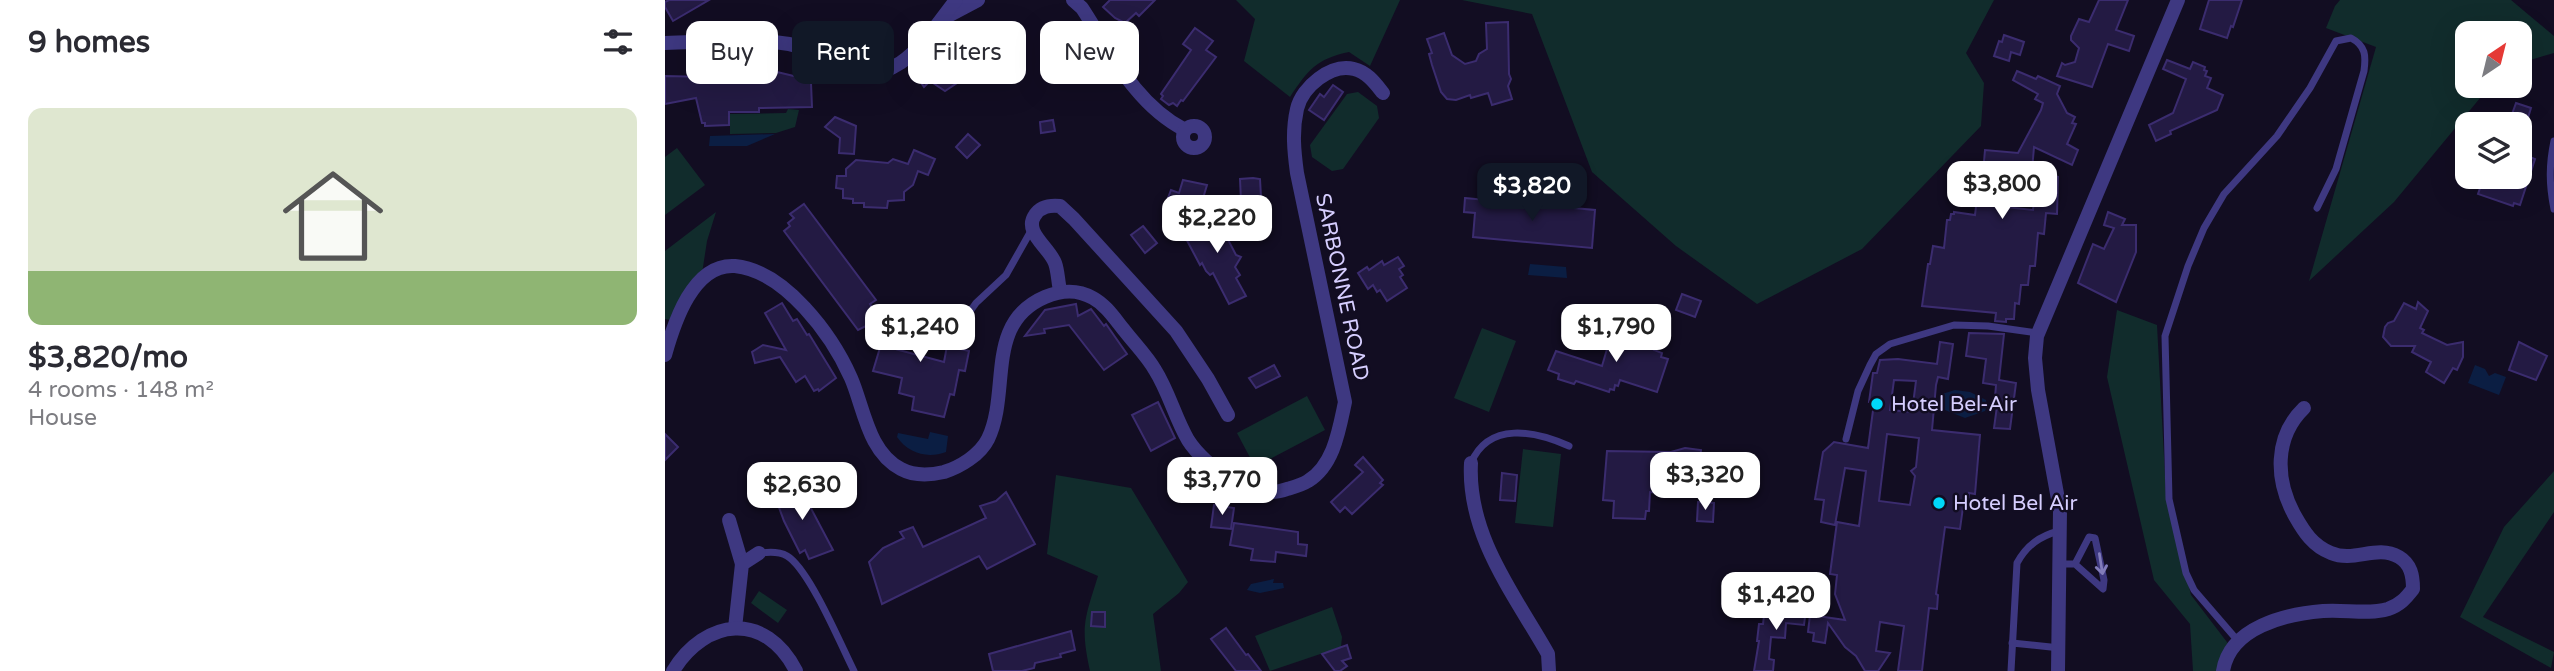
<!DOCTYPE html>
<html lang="en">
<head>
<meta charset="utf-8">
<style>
  :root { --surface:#fff; --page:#f7f7f7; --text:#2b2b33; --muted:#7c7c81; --line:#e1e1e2; --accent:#111827 }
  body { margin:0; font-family:"Varela Round",sans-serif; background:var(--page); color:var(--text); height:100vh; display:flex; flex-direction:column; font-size:26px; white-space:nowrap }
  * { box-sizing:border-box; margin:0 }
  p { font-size:23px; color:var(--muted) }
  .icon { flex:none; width:38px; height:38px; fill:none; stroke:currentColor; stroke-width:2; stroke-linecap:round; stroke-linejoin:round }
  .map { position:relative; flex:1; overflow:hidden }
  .side { display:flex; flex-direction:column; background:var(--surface); width:665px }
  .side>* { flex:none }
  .hud { position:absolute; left:21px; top:21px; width:665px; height:63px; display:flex; gap:14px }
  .needle { width:46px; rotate:35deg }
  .fabs { position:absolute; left:1790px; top:21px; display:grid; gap:14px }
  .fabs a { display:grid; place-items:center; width:77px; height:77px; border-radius:14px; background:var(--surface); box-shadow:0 7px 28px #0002; font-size:35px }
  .price { position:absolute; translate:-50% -60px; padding:0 16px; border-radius:14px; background:#fff; color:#222; font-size:23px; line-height:46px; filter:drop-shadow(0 2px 4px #0008) }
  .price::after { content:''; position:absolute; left:50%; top:42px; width:21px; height:16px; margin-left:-10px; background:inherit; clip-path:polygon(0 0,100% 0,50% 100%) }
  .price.on { background:var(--accent); color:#fff }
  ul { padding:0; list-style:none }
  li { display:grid; align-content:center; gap:14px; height:371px; padding:0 28px }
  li+li { border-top:2px solid var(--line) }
  li span { display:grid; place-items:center; height:217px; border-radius:14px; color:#555 }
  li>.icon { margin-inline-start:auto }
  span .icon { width:126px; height:126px; fill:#fffc; stroke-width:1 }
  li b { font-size:30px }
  h2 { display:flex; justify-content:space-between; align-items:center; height:84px; padding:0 28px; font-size:30px }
  .chip { padding:0 24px; border-radius:14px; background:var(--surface); box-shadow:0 7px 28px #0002; font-size:24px; line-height:63px }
  .chip.on { background:var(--accent); color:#fff }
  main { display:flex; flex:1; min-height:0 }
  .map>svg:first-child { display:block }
  .green { fill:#112c2c }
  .water { fill:#0b1e43 }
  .building { fill:#231a43; stroke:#3b2c6f; stroke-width:2; fill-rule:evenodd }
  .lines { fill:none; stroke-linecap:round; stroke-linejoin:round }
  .lane { stroke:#3e3881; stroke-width:7 }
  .street { stroke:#3e3881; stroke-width:14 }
  .oneway { stroke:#827cba }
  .poi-dot { fill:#00d7f9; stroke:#120d22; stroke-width:2.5 }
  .labels { text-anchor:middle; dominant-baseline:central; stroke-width:5; stroke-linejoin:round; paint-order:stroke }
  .street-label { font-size:21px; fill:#d6ceff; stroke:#120d22 }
  .poi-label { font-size:21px; fill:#d6ceff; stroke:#120d22; text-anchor:start }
</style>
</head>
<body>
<main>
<section class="side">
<h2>9 homes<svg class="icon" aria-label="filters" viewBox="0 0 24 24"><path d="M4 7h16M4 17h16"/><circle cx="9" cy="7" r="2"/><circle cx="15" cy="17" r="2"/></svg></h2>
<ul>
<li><span style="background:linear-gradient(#dfe7d0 75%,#8fb573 0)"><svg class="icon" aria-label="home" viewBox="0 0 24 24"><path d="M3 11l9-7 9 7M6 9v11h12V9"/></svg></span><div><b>$3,820/mo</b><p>4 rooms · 148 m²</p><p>House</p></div></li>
</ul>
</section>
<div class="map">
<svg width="1889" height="671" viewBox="0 0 1889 671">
  <rect width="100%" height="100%" fill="#120d22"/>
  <g class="green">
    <path d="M571 0H735L705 66 684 52C651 59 643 70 625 97L579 61 590 19Z"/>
    <polygon points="797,0 1329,0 1301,53 1319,83 1316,126 1197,249 1092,304 1011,246 927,172 867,14"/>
    <polygon points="1675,0 1846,0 1889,36 1889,53 1855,63 1855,33 1802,33 1802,86 1825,86 1729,202 1644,281 1711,47 1661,28 1670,6"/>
    <polygon points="693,92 712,106 714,118 678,169 667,171 647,157 645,145 682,94"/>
    <polygon points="123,109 134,110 130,127 111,133 65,134 65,114 121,113"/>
    <polygon points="12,148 40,185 0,215 0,157"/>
    <polygon points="51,212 42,241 36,280 10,321 0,319 0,251"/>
    <polygon points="1452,310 1492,325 1501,495 1526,595 1568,650 1558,671 1528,671 1525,624 1489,580 1442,377"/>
    <polygon points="817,328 851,341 824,412 789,398"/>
    <polygon points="642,396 660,430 590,467 572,433"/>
    <polygon points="858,449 896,454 888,527 850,523"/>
    <polygon points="1889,471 1889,512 1818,617 1889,652 1886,668 1795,617 1839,527"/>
    <path d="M391 475 466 488 523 582 514 593 488 614 496 671H425C415 626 420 618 433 576L382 554Z"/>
    <polygon points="94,591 122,610 113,623 86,603"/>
    <polygon points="667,607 677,637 676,647 605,671 590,636"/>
  </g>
  <g class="water">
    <polygon points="110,134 82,146 44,146 45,136"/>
    <polygon points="865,264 901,267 902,278 863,275"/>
    <polygon points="1810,365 1820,369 1824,376 1830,373 1841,377 1834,395 1803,383"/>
    <polygon points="1290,390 1305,392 1321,400 1322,406 1320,411 1300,418 1280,410 1273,399 1277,394"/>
    <path d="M265 432 283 436 281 452C262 459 243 453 232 437L233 433 263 439Z"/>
    <polygon points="609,579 608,583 618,583 619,588 595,593 582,590 586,584"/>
  </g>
  <g class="building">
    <polygon points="4,0 44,0 8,21 0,7 0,2"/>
    <polygon points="445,0 490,0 474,16 471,13 460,23 450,18 438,7"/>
    <polygon points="1434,0 1463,0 1451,30 1469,36 1464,51 1443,44 1427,87 1392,76 1397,63 1400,65 1410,62 1414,48 1406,40 1406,36 1414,19 1424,22"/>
    <polygon points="1544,0 1577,0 1568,27 1566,26 1562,38 1535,29"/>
    <polygon points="843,22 844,74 846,79 843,86 847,99 827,105 823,93 806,98 805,95 791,100 782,99 776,92 767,65 764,54 767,53 762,39 779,33 787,55 800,64 811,61 814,54 822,49 821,23"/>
    <polygon points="530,28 548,41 541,50 551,57 518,101 516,100 512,106 508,103 504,105 496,99 498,96 496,94 526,50 518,44"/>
    <polygon points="1339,35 1359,42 1355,55 1346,52 1344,61 1329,56 1334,41 1337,42"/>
    <polygon points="311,44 314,47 317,45 324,55 313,63 316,67 280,91 265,81 259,87 248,71 263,61 270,69 302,47 303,49"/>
    <polygon points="1502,60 1525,69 1528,62 1540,67 1539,70 1542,71 1540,76 1546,78 1542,88 1558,95 1552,110 1505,131 1506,134 1491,141 1484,125 1508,113 1521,79 1498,69"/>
    <polygon points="72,71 72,82 104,82 104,78 108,78 108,71 137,78 146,83 147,107 94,108 94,112 64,112 64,125 40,126 40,123 37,123 31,98 0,104 0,76 42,77 41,72"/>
    <polygon points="1352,71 1371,79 1373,76 1395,86 1392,94 1402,113 1410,117 1407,123 1411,124 1402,144 1413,150 1407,165 1369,147 1366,182 1344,179 1341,207 1368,210 1372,175 1393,177 1392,214 1381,213 1379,234 1373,233 1370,266 1365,266 1363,285 1356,285 1354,304 1350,303 1349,319 1341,319 1341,322 1330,321 1331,313 1257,306 1263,264 1265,264 1268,246 1279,248 1282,220 1285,220 1286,214 1289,214 1289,212 1310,215 1315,173 1318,173 1320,150 1353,153 1376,110 1378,103 1370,99 1373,94 1348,80"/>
    <polygon points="668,85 678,92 659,120 644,110 655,94 659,97"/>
    <polygon points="1851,103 1866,108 1862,121 1846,117"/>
    <polygon points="170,117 191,126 189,154 174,153 175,138 160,127"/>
    <polygon points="388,120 390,131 376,133 375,122"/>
    <polygon points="303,134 315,145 302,158 291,147"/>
    <polygon points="249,150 270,159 263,175 253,171 248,185 239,192 239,200 223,201 222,208 199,207 199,203 188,203 188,199 178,198 178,189 171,188 172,176 181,176 181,169 191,160 223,163 228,159 243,164"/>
    <polygon points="1855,153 1870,159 1855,205 1849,203 1848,206 1813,194 1819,177 1855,177"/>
    <polygon points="588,178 595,179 596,197 592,201 576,201 575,179"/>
    <polygon points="518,180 542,185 532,218 515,213 516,210 511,208 512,206 505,204 503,198 506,190 514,193"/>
    <polygon points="800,198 930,210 927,248 808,237 810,213 799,212"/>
    <polygon points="139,204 211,300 205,304 215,319 193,330 119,231 125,226 123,223 129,218 125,214"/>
    <polygon points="1443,212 1460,219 1457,225 1471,225 1471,252 1451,302 1413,283 1428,244 1439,249 1449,228 1439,225"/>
    <polygon points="553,214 556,219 560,217 567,230 560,234 571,255 576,257 570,267 575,275 571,278 581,296 564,304 548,273 545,275 541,271 537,263 535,265 518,233"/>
    <polygon points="478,226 492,243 480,253 466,235"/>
    <polygon points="733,257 739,266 734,269 738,275 735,277 742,288 722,301 715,290 712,292 708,285 703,289 693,273 702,267 704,270 717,261 719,265"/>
    <polygon points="1017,294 1036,301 1030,317 1011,310"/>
    <polygon points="1753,302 1763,311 1755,328 1759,330 1757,333 1782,345 1798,342 1798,357 1792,370 1788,368 1779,383 1761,372 1766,362 1747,352 1750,346 1726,346 1718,337 1720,327 1723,323 1729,321 1739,303 1751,309"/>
    <polygon points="117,303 128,321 132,319 142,335 144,334 171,378 154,391 153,389 149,391 140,376 131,382 115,357 90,363 87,352 98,345 121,350 100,313"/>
    <polygon points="411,304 413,316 426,309 439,326 441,324 462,354 439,370 404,325 379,329 380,333 360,336 380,310"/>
    <polygon points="269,311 278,314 276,322 269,326 273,335 234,350 279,362 282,346 304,351 300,371 294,370 289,395 285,394 279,417 247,410 249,397 234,393 237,378 208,371 217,341 206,338 211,336 216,320 223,331"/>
    <polygon points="950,322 982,335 979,344 990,347 989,350 997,353 996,357 1003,359 992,392 955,380 953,386 950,385 949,390 945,389 944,392 911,381 909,384 893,379 894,374 883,370 891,351 937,366"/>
    <polygon points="1304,333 1339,334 1334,380 1351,383 1345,429 1329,428 1333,399 1330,398 1331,385 1318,383 1321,359 1301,356"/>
    <path d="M1275 342 1288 344 1283 379 1273 377 1271 385 1267 430 1315 435 1310 494 1304 493 1303 507H1298L1295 529 1280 527 1271 594 1273 595 1272 609 1264 608 1257 671H1233L1239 626 1215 622 1211 651 1225 653 1213 671H1200L1191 656 1180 647 1163 623 1160 643 1148 641 1149 633 1143 632 1145 615 1180 620 1170 594 1172 575 1165 574 1172 522 1194 526 1201 471 1180 468 1170 525 1156 522 1159 500 1150 499 1158 452 1169 442 1203 448 1209 403 1204 402 1208 373H1212L1215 360 1233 359 1272 364ZM1229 380 1251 381 1247 412 1225 410ZM1222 434 1254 438 1251 467 1246 471 1250 476 1245 505 1214 501Z"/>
    <polygon points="1854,342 1882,356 1871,380 1844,370"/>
    <polygon points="609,365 615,376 591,388 584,378"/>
    <polygon points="493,402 510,438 486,451 467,415"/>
    <polygon points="0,434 13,447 0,460"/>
    <polygon points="1020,448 1036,450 1035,460 1043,460 1043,472 1015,471 1014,494 985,492 984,511 981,511 980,519 948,518 949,501 938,500 942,451 1006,452"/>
    <polygon points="698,457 718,480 715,483 718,485 687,514 680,507 675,512 666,502 698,472 690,465"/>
    <polygon points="837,473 852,475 850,501 835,500"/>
    <polygon points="132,482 168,550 144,559 140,550 135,553 119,521 109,494"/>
    <polygon points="341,492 370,544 322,569 314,556 217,604 204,562 218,548 239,538 235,532 248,527 258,547 321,518 315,506 331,501"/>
    <polygon points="1033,502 1049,503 1048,522 1032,521"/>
    <polygon points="549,505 569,508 566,529 546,527"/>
    <polygon points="569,523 633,532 633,544 642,545 641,556 611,552 610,562 586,560 588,549 565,545"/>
    <polygon points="1117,601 1135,604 1135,608 1141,609 1139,625 1121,623 1120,638 1106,637 1104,659 1109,660 1108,671 1089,671 1094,641 1092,641 1094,624 1098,624 1099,616 1114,617"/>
    <polygon points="427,612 440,612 440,627 426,626"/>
    <polygon points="561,628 581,655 583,654 596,671 571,671 546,639"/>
    <polygon points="406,631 410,650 395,654 396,657 370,663 369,668 357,671 328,671 324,654"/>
    <polygon points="682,645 686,658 677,661 682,666 675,671 670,671 657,654"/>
  </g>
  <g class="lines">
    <g class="lane">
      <path d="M1889 141C1884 165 1884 184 1889 209"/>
      <polyline points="275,328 291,331 311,303 341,275 367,229"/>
      <polyline points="1181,439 1193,391 1205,365 1211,354 1225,344 1289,325 1323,326 1373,333"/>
      <path d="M806 463C824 421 870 431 904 446"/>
      <path d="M94 553C104 552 117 551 125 558 147 576 175 643 189 671"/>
      <polyline points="1395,564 1410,564 1438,589 1439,580 1430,538 1424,537 1410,564"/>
      <path d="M1573 641 1529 590 1521 573 1504 499 1500 336 1523 266 1539 228 1559 194 1612 136 1645 88 1671 41 1686 38C1701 46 1701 56 1699 71L1671 169 1652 208"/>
      <polyline points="1347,643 1395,648"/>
      <path d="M1346 671 1352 563C1362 545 1375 536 1394 531"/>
    </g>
    <g class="street">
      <path d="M408 0 417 8C447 54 470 104 520 130"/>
      <polyline points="279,18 313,0"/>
      <path d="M0 43C40 42 84 37 124 44 143 47 156 59 173 66 230 93 260 40 291 0"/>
      <circle cx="529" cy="137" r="11"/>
      <path d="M395 290C393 282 393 271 390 263 384 247 358 232 370 215 376 206 385 205 395 206L409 219 511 331 543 379 563 415"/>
      <path d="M0 355C9 323 28 263 70 266 120 271 167 335 186 378 199 408 203 452 236 469 249 476 266 475 279 472 295 467 315 455 323 439 346 391 319 323 380 297 397 290 412 289 428 298 441 305 450 319 459 330 469 343 482 356 490 370 504 392 510 418 523 440 540 467 590 502 622 489 629 487 637 485 643 481 669 465 674 430 680 402L632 173C629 151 627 131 632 109 637 87 666 63 689 69 702 72 710 83 718 93"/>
      <path d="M806 463C802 535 849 594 883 654L884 671"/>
      <polyline points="64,520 77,564"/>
      <polyline points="70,628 77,564 94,553"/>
      <path d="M8 671C40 618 101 611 131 671"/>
      <polyline points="1393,671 1395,510 1373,390 1370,358 1372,336 1513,0"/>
      <path d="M1558 671C1565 627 1621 614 1658 611 1679 609 1703 615 1723 609 1735 605 1741 598 1748 589 1748 576 1746 564 1734 557 1711 544 1690 563 1666 553 1648 546 1639 532 1630 516 1610 480 1609 437 1639 408"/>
    </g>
  </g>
  <defs><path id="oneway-shaft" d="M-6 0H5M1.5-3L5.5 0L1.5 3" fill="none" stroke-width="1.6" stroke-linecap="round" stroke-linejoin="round" transform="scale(1.75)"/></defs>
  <use class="oneway" href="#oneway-shaft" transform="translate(1436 564) rotate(81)"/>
  <g class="poi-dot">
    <circle cx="1212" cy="404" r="7"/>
    <circle cx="1274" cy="503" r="7"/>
  </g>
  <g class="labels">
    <g class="street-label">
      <text transform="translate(677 287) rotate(78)">SARBONNE ROAD</text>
    </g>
    <g class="poi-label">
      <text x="1226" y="404">Hotel Bel-Air</text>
      <text x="1288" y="503">Hotel Bel Air</text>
    </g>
  </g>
</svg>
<div class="fabs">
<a><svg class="needle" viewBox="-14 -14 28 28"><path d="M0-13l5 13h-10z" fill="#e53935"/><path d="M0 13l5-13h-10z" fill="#7c7c81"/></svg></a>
<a><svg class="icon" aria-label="layers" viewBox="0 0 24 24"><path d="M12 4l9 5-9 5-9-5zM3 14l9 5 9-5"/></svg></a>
</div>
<b class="price" style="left:1337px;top:221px">$3,800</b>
<b class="price on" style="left:867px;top:223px">$3,820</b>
<b class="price" style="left:552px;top:255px">$2,220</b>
<b class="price" style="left:255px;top:364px">$1,240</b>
<b class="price" style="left:951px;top:364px">$1,790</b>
<b class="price" style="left:1040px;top:512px">$3,320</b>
<b class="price" style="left:557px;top:517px">$3,770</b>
<b class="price" style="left:137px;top:522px">$2,630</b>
<b class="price" style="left:1111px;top:632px">$1,420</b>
<div class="hud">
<a class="chip">Buy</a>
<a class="chip on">Rent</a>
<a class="chip">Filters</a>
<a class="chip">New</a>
</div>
</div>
</main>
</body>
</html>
